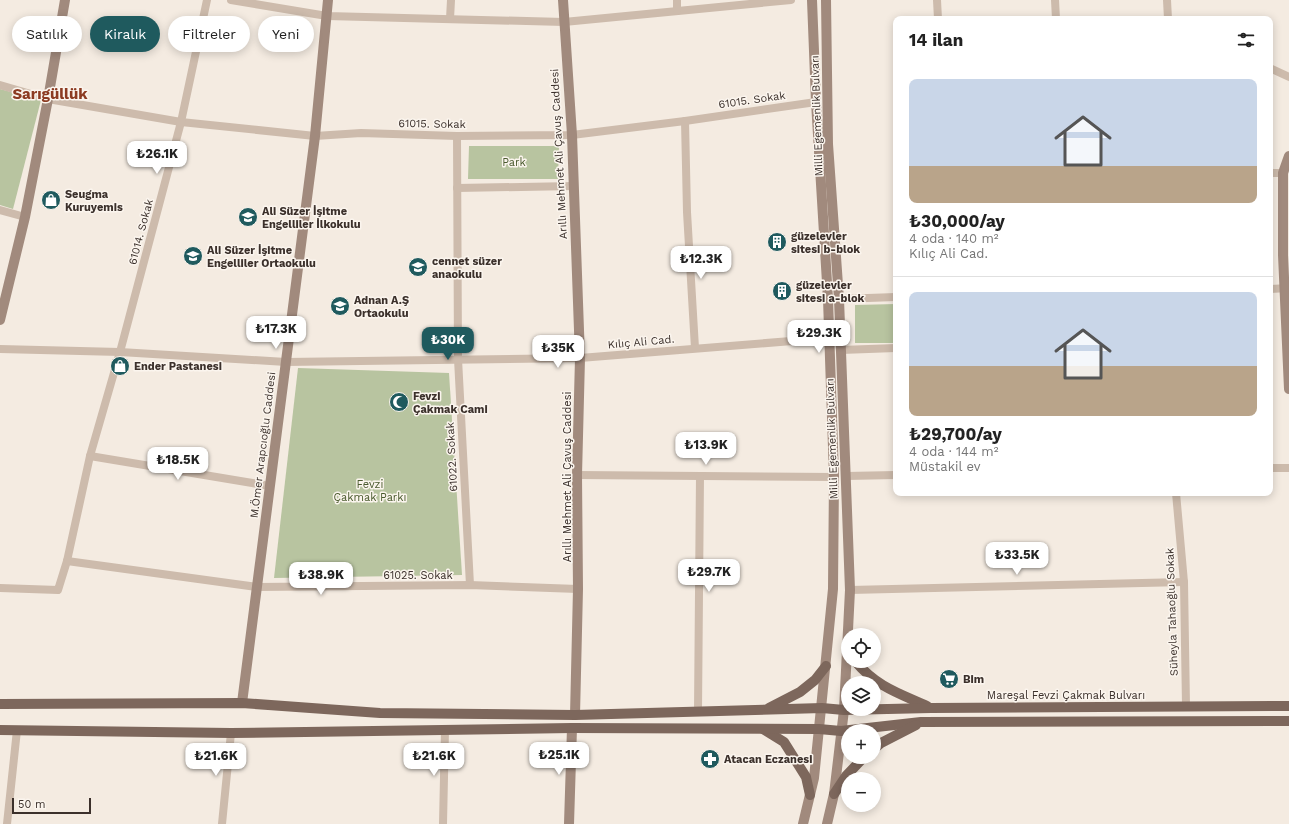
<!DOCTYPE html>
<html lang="tr">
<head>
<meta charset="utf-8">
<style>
  :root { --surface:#fff; --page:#f6f6f6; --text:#222; --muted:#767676; --line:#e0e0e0; --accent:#1f5a5e }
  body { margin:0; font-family:"Work Sans",sans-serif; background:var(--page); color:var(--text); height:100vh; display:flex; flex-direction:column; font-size:15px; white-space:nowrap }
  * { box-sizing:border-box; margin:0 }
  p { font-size:13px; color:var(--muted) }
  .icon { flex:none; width:22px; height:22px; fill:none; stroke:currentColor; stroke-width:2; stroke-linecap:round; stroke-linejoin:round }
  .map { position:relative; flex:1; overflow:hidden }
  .details { position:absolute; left:893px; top:16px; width:380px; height:480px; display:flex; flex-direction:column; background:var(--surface); border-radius:8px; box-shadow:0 2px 10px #0003 }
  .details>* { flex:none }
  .guide { position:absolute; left:12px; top:16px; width:380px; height:36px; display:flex; gap:8px }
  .tools { position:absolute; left:841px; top:628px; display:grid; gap:8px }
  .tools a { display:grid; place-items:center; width:40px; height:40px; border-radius:50%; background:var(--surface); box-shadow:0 2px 10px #0003; font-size:20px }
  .scale { position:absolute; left:12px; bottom:10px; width:79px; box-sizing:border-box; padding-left:4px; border:2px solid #3b302b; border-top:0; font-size:11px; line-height:14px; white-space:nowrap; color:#3b302b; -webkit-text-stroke:3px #fbf5ee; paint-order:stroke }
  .price { position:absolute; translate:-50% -34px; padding:0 9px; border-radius:8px; background:#fff; color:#222; font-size:13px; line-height:26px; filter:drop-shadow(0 1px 2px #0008) }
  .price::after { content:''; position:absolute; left:50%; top:24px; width:12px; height:9px; margin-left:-6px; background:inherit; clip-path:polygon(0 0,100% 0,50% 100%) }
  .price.on { background:var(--accent); color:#fff }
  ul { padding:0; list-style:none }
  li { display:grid; align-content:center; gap:8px; height:212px; padding:0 16px }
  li+li { border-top:1px solid var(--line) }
  li span { display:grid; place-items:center; height:124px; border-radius:8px; color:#555 }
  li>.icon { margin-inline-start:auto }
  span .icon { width:72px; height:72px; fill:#fffc; stroke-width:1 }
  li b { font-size:17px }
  h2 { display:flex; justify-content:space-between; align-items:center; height:48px; padding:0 16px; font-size:17px }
  .tag { padding:0 14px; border-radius:18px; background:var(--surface); box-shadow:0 2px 10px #0003; font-size:14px; line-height:36px }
  .tag.on { background:var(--accent); color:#fff }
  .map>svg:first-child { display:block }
  .green { fill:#b8c4a0 }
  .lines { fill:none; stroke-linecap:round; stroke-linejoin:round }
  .street { stroke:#cdbbac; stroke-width:8 }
  .secondary { stroke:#a18a7d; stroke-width:10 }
  .primary { stroke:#7d675c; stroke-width:10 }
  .labels { text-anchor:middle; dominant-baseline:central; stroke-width:3; stroke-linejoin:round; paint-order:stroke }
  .street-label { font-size:11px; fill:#3b302b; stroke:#fbf5ee }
  .park-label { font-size:11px; fill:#4a5a2e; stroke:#fbf5ee }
  .poi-label { font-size:11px; font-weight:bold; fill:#3b302b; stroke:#fbf5ee; text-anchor:start }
  .district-label { font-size:15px; font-weight:bold; fill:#8c3b22; stroke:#fbf5ee }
</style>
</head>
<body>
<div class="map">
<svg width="1289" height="824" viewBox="0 0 1289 824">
  <rect width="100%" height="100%" fill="#f4ebe1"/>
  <g class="green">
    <polygon points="0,89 41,100 13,209 0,205"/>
    <polygon points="469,146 559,146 558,179 468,179"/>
    <polygon points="896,304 896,343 855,343 855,305"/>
    <polygon points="298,368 449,373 462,575 274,578"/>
  </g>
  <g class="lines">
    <g class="street">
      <polyline points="231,0 327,16 564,22 791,0"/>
      <polyline points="677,0 677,11"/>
      <polyline points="937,0 938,19"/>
      <polyline points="1055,0 1056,19"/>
      <polyline points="1167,0 1168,19"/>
      <polyline points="450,19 451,0"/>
      <polyline points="1270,68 1289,77"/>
      <polyline points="0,85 48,99 181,122 315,136 361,133 457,136 572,135 685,121 816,102"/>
      <polyline points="685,121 687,212 695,348"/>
      <polyline points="457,136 458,359 470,585"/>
      <polyline points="1270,173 1283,173"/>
      <polyline points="457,188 574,186"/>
      <polyline points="0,210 25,217"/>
      <polyline points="1270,289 1289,288"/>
      <polyline points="839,299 896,297"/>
      <polyline points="0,349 120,352 286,362 580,358 829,338"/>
      <polyline points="841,350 896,348"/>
      <polyline points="90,456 270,486"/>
      <polyline points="1270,468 1289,468"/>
      <polyline points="577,475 834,477"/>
      <polyline points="846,476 896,475"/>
      <polyline points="1176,493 1184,582 1186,706"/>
      <polyline points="67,561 257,587 470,585 578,589"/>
      <polyline points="0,588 58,590 67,561 90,456 120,352 181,122 207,0"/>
      <polyline points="850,590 1184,582"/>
      <polyline points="698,711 700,476"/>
      <polyline points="7,824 17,730"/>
      <polyline points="222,824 231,733"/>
      <polyline points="443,824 445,730"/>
    </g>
    <g class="secondary">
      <polyline points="563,0 572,135 580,358 577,475 578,589 575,715"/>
      <polyline points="826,0 828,144 839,299 850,590 844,710 834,794 827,824"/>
      <polyline points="1289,156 1283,173 1283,255 1289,389"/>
      <polyline points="0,320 25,217 48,99 65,0"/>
      <polyline points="242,703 315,136 328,0"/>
      <polyline points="569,824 572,728"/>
      <polyline points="803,824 814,778 833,589 834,477 828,299 816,102 812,0"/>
    </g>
    <g class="primary">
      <polyline points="847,651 848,652"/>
      <path d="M855 661C877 687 898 693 927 706"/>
      <polyline points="0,704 242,703 380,713 575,715 822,708 844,710 931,708 1289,706"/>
      <polyline points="769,708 800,692 815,680 826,666"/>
      <polyline points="763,729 784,742 806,777 810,795"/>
      <polyline points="0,730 231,733 572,728 819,729 841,731 921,722 1289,721"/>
      <polyline points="874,749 881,743 916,725"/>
      <polyline points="834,794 846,776 864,757"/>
    </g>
  </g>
  <defs>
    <symbol id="shop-disc" viewBox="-11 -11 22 22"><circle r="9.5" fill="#1f5a5e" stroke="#fbf5ee"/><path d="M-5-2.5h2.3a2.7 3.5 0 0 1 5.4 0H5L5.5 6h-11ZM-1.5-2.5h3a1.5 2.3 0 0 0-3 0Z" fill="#fff"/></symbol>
    <symbol id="school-disc" viewBox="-11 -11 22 22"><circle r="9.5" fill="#1f5a5e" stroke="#fbf5ee"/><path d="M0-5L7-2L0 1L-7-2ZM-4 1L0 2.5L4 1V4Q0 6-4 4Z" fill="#fff"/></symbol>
    <symbol id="building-disc" viewBox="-11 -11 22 22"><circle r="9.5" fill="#1f5a5e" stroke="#fbf5ee"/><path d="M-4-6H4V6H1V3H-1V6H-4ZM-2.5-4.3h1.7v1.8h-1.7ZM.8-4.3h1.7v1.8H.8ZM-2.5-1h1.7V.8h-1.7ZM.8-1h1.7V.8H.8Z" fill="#fff"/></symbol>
    <symbol id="mosque-disc" viewBox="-11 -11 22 22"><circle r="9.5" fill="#1f5a5e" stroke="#fbf5ee"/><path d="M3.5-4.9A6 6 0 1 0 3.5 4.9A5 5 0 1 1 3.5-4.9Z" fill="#fff"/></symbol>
    <symbol id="supermarket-disc" viewBox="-11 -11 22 22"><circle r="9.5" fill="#1f5a5e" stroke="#fbf5ee"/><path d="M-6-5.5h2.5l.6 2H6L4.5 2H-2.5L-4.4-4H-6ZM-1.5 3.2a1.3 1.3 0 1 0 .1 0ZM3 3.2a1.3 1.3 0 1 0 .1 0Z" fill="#fff"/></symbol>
    <symbol id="pharmacy-disc" viewBox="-11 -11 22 22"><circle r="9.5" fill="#1f5a5e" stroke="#fbf5ee"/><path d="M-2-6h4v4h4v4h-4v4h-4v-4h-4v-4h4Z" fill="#fff"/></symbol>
  </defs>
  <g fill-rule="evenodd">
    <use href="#shop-disc" x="40" y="189" width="22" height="22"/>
    <use href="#school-disc" x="237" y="206" width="22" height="22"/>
    <use href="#building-disc" x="766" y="231" width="22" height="22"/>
    <use href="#school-disc" x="182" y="245" width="22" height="22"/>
    <use href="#school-disc" x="407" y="256" width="22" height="22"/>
    <use href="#building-disc" x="771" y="280" width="22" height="22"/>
    <use href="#school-disc" x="329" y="295" width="22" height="22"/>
    <use href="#shop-disc" x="109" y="355" width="22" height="22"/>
    <use href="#mosque-disc" x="388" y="391" width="22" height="22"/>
    <use href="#supermarket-disc" x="938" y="668" width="22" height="22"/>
    <use href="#pharmacy-disc" x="699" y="748" width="22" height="22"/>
  </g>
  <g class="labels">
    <g class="street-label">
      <text transform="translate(752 100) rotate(-8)">61015. Sokak</text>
      <text transform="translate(817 116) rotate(-92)">Milli Egemenlik Bulvarı</text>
      <text transform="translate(432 124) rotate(1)">61015. Sokak</text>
      <text transform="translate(559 154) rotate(-93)">Arıllı Mehmet Ali Çavuş Caddesi</text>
      <text transform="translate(141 232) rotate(-75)">61014. Sokak</text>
      <text transform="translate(641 342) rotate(-5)">Kılıç Ali Cad.</text>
      <text transform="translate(832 439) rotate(-92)">Milli Egemenlik Bulvarı</text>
      <text transform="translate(263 445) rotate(-83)">M.Ömer Arapcıoğlu Caddesi</text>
      <text transform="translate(452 457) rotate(-93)">61022. Sokak</text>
      <text transform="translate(567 477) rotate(-90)">Arıllı Mehmet Ali Çavuş Caddesi</text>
      <text x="418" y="575">61025. Sokak</text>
      <text transform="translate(1172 612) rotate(-92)">Süheyla Tahaoğlu Sokak</text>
      <text x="1066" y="695">Mareşal Fevzi Çakmak Bulvarı</text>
    </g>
    <g class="park-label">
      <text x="514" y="162">Park</text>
      <text x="370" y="484">Fevzi<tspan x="370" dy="13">Çakmak Parkı</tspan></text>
    </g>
    <g class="poi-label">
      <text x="65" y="194">Seugma<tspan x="65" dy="13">Kuruyemis</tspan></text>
      <text x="262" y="211">Ali Süzer İşitme<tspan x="262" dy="13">Engelliler İlkokulu</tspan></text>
      <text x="791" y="236">güzelevler<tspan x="791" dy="13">sitesi b-blok</tspan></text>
      <text x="207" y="250">Ali Süzer İşitme<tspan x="207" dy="13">Engelliler Ortaokulu</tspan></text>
      <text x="432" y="261">cennet süzer<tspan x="432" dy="13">anaokulu</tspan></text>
      <text x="796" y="285">güzelevler<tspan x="796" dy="13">sitesi a-blok</tspan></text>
      <text x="354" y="300">Adnan A.Ş<tspan x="354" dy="13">Ortaokulu</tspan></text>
      <text x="134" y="366">Ender Pastanesi</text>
      <text x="413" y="396">Fevzi<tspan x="413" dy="13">Çakmak Cami</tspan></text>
      <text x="963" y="679">Bim</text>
      <text x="724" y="759">Atacan Eczanesi</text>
    </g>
    <g class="district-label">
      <text x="50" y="94">Sarıgüllük</text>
    </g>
  </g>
</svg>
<div class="tools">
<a><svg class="icon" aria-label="locate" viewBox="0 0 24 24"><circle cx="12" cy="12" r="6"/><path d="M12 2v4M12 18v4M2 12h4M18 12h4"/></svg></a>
<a><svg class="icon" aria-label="layers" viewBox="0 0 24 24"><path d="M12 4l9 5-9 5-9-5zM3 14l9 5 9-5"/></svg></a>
<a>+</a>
<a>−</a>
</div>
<div class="scale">50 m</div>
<b class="price" style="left:157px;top:175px">₺26.1K</b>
<b class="price" style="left:701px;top:280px">₺12.3K</b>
<b class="price" style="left:276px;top:350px">₺17.3K</b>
<b class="price" style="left:819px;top:354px">₺29.3K</b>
<b class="price on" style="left:448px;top:361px">₺30K</b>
<b class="price" style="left:558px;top:369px">₺35K</b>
<b class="price" style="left:706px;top:466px">₺13.9K</b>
<b class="price" style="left:178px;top:481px">₺18.5K</b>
<b class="price" style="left:1017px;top:576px">₺33.5K</b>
<b class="price" style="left:709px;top:593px">₺29.7K</b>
<b class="price" style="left:321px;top:596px">₺38.9K</b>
<b class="price" style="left:559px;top:776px">₺25.1K</b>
<b class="price" style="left:216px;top:777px">₺21.6K</b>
<b class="price" style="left:434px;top:777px">₺21.6K</b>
<div class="guide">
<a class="tag">Satılık</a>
<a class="tag on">Kiralık</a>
<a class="tag">Filtreler</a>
<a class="tag">Yeni</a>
</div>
<section class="details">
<h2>14 ilan<svg class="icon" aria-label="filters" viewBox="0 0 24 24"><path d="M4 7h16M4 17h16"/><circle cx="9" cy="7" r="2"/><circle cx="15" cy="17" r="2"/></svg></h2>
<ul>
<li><span style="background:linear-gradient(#c9d6e8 70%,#b9a48a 0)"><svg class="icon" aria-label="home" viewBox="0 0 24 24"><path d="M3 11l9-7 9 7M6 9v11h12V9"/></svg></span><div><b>₺30,000/ay</b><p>4 oda · 140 m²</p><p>Kılıç Ali Cad.</p></div></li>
<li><span style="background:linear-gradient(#c9d6e8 60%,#b9a48a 0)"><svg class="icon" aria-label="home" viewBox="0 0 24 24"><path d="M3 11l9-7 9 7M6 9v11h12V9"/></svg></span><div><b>₺29,700/ay</b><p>4 oda · 144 m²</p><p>Müstakil ev</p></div></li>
</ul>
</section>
</div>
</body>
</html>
